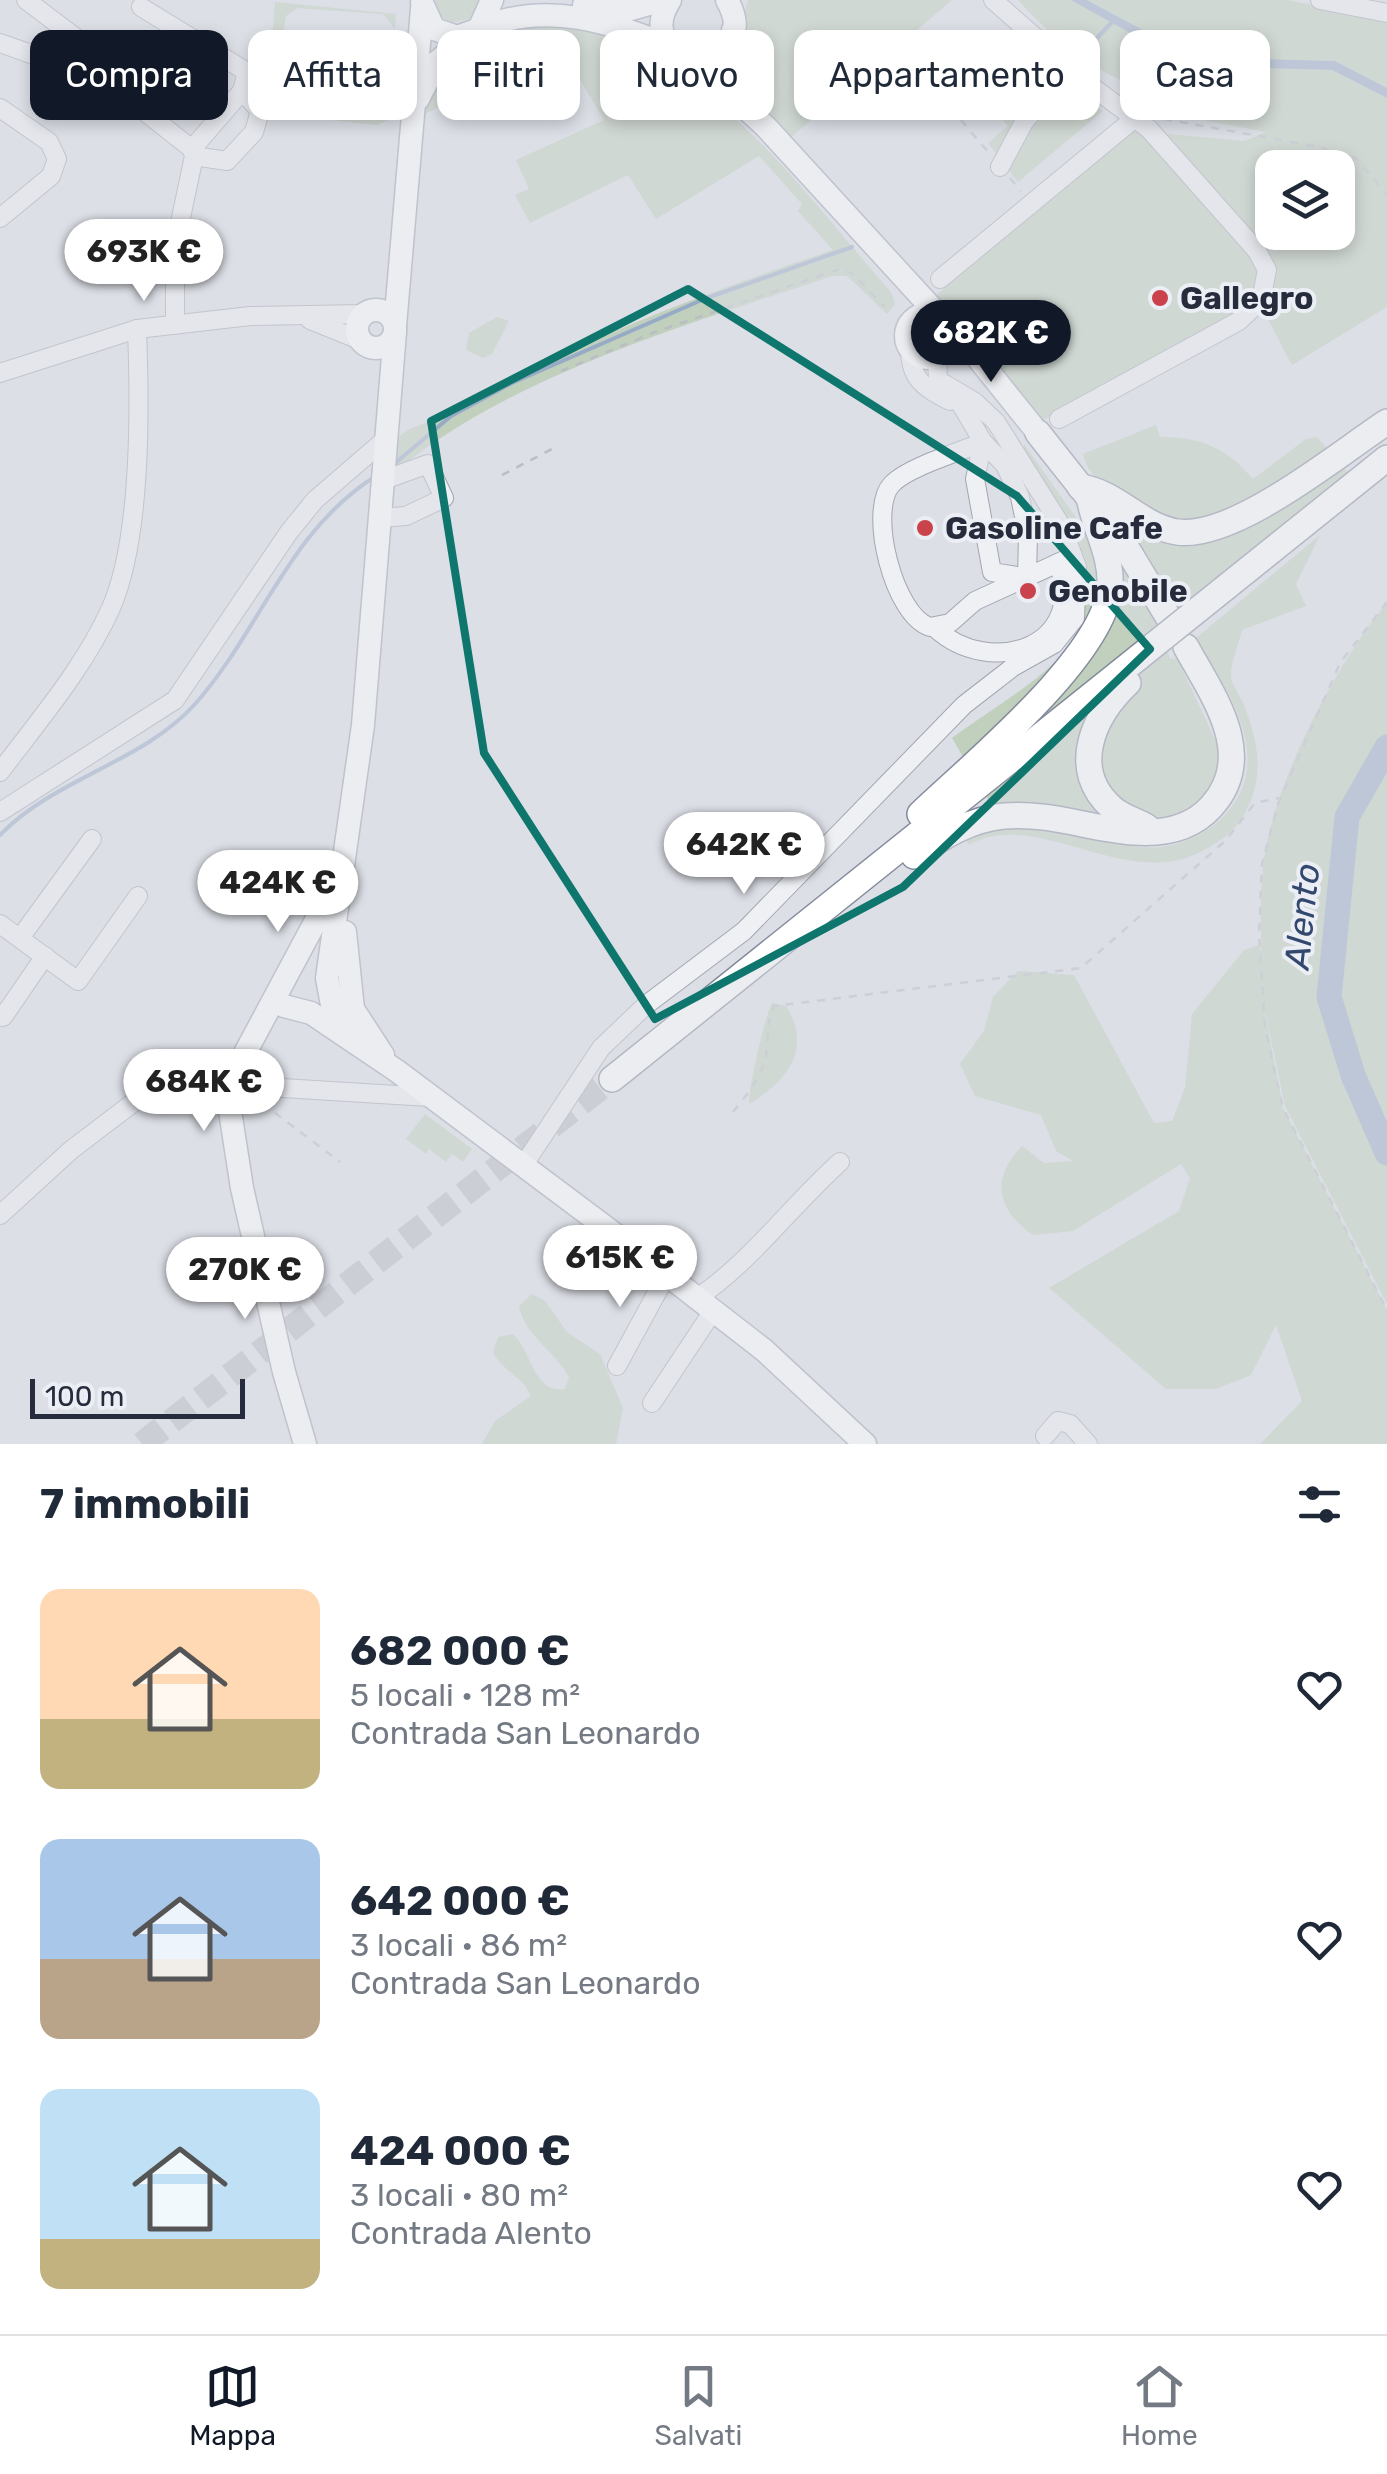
<!DOCTYPE html>
<html lang="it">
<head>
<meta charset="utf-8">
<style>
  :root { --surface:#fff; --page:#f6f6f7; --text:#1f2937; --muted:#747a83; --line:#e0e1e3; --accent:#111827 }
  body { margin:0; font-family:Rubik,sans-serif; background:var(--page); color:var(--text); height:100vh; display:flex; flex-direction:column; font-size:38px; white-space:nowrap }
  * { box-sizing:border-box; margin:0 }
  p { font-size:32px; color:var(--muted) }
  .icon { flex:none; width:55px; height:55px; fill:none; stroke:currentColor; stroke-width:2; stroke-linecap:round; stroke-linejoin:round }
  .map { position:relative; height:1444px; overflow:hidden }
  .side { display:flex; flex-direction:column; background:var(--surface); flex:1 }
  .side>* { flex:none }
  .top-card { position:absolute; left:30px; top:30px; width:1328px; height:90px; display:flex; gap:20px }
  .buttons { position:absolute; left:1255px; top:150px; display:grid; gap:20px }
  .buttons a { display:grid; place-items:center; width:100px; height:100px; border-radius:20px; background:var(--surface); box-shadow:0 5px 15px #0003; font-size:50px }
  .scale { position:absolute; left:30px; bottom:25px; width:215px; box-sizing:border-box; padding-left:10px; border:5px solid #262c3c; border-top:0; font-size:28px; line-height:35px; white-space:nowrap; color:#262c3c; -webkit-text-stroke:8px #ebeef4; paint-order:stroke }
  .price { position:absolute; translate:-50% -85px; padding:0 22px; border-radius:35px; background:#fff; color:#222; font-size:32px; line-height:65px; filter:drop-shadow(0 2px 5px #0008) }
  .price::after { content:''; position:absolute; left:50%; top:60px; width:30px; height:22px; margin-left:-15px; background:inherit; clip-path:polygon(0 0,100% 0,50% 100%) }
  .price.current { background:var(--accent); color:#fff }
  ul { padding:0; list-style:none }
  li { display:flex; align-items:center; gap:30px; height:250px; padding:0 40px }
  li span { display:grid; place-items:center; flex:none; width:280px; height:200px; border-radius:20px; color:#555 }
  li>.icon { margin-inline-start:auto }
  span .icon { width:120px; height:120px; fill:#fffc; stroke-width:1 }
  li b { font-size:42px }
  h2 { display:flex; justify-content:space-between; align-items:center; height:120px; padding:0 40px; font-size:42px }
  .pill { padding:0 35px; border-radius:20px; background:var(--surface); box-shadow:0 5px 15px #0003; font-size:35px; line-height:90px }
  .pill.current { background:var(--accent); color:#fff }
  .dock { display:flex; justify-content:space-around; align-items:center; height:140px; border-top:2px solid var(--line); background:var(--surface); font-size:28px; color:var(--muted) }
  .dock a { display:grid; justify-items:center; gap:5px }
  .dock .current { color:var(--accent) }
  .map>svg:first-child { display:block }
  .green { fill:#c0d0bd; fill-rule:evenodd }
  .water { fill:#97aac6 }
  .lines { fill:none; stroke-linecap:round; stroke-linejoin:round }
  .stream { stroke:#97aac6; stroke-width:4 }
  .river { stroke:#97aac6; stroke-width:25 }
  .highway-tunnel { stroke:#b8bbc4; stroke-width:25; stroke-dasharray:25 12; stroke-linecap:butt }
  .minor-casing { stroke:#a2a6b0; stroke-width:20 }
  .major-casing { stroke:#9ca2b1; stroke-width:25 }
  .highway-casing { stroke:#848b9c; stroke-width:28 }
  .path { stroke:#babdc4; stroke-width:2.5; stroke-dasharray:8 8; stroke-linecap:butt }
  .minor { stroke:#eef0f4; stroke-width:18 }
  .major { stroke:#fff; stroke-width:22 }
  .highway { stroke:#fff; stroke-width:25 }
  .highway-bridge-casing { stroke:#848b9c; stroke-width:28; stroke-linecap:butt }
  .highway-bridge { stroke:#fff; stroke-width:25 }
  .marked { fill:none; stroke:#0f766e; stroke-width:8; stroke-linejoin:round }
  .poi-dot { fill:#ca424b; stroke:#ebeef4; stroke-width:4 }
  .labels { text-anchor:middle; dominant-baseline:central; stroke-width:8; stroke-linejoin:round; paint-order:stroke }
  .poi-label { font-size:32px; font-weight:bold; fill:#262c3c; stroke:#ebeef4; text-anchor:start }
  .water-label { font-size:35px; font-style:italic; fill:#32486e; stroke:#ebeef4 }
</style>
</head>
<body>
<div class="map">
<svg width="1387" height="1444" viewBox="0 0 1387 1444">
  <rect width="100%" height="100%" fill="#dcdfe6"/>
  <g class="green">
    <polygon points="435,0 479,0 472,18 451,23 439,15"/>
    <path d="M748 0H952L789 139C759 98 730 53 748 0Z"/>
    <path d="M1018 0H1071L1232 67 1332 70 1387 98V307L1292 365 1262 308 1272 284 1157 133 1244 141 1266 132 1197 119 1195 104C1119 89 1070 57 1018 0ZM1272 168H1338V232H1272Z"/>
    <polygon points="1087,0 1287,0 1387,19 1387,88 1335,61 1231,58 1154,36"/>
    <polygon points="275,2 396,14 395,29 383,14 297,8 286,16 273,96 268,95"/>
    <path d="M543 23C700 38 793 182 891 292L895 304 887 314 847 276H832C692 323 509 376 395 472L397 439C412 424 426 425 443 415 566 345 699 295 833 250L798 211 802 204 759 156 656 219 628 175 530 223 515 195 529 189 516 160 604 120 576 73 562 78 549 56 420 116C452 53 469 32 543 23Z"/>
    <polygon points="1030,57 1103,111 1018,182 988,143 1008,126 985,99"/>
    <polygon points="399,69 395,117 377,125 313,118 314,107 383,115 389,71"/>
    <path d="M1137 127 1246 250 1256 269 1257 293C1197 352 1117 384 1043 420L935 296Z"/>
    <polygon points="497,317 509,321 492,354 483,358 466,350 469,333"/>
    <circle cx="928" cy="337" r="12"/>
    <path d="M1156 425 1160 437C1202 437 1226 448 1253 479L1306 439 1317 437 1350 475 1181 612 1121 517 1191 526C1158 513 1091 494 1083 454Z"/>
    <path d="M1024 444 1096 546 1120 555 1160 628 1170 659 1177 658 1218 746 1216 779 1197 809 1156 823 1024 802 991 805 952 738C1048 668 1127 643 1057 512 1047 493 1024 464 1024 444Z"/>
    <path d="M1320 535 1296 584 1306 606 1242 630C1239 644 1231 661 1231 675 1231 683 1239 695 1243 703 1261 746 1266 788 1236 826 1228 837 1217 842 1206 849 1127 895 1041 806 968 845L966 832C987 829 1013 821 1034 823 1075 826 1121 851 1162 847 1183 844 1208 833 1223 817 1278 761 1228 691 1196 638Z"/>
    <path d="M1387 603V1304L1285 1106 1262 997 1283 1108 1387 1310V1444H1260L1302 1401 1276 1325 1251 1375 1216 1389H1166L1049 1288 1179 1211 1190 1178 1181 1164 1073 1231 1033 1235C997 1210 990 1179 1022 1146L1044 1163 1073 1161 1056 1151 1041 1115 975 1096 960 1064 984 1031 993 997 1018 971 1074 975 1154 1123 1172 1121 1185 1088 1192 1014 1244 950 1259 945 1261 953C1261 924 1260 895 1263 867 1271 788 1336 663 1387 603Z"/>
    <path d="M772 1003 786 1006C813 1049 787 1081 749 1104 748 1089 765 1016 772 1003Z"/>
    <polygon points="425,1114 472,1149 463,1162 452,1154 446,1162 429,1149 426,1154 406,1139"/>
    <path d="M532 1294 545 1301 567 1332 600 1354 623 1408 616 1444H482L495 1421 531 1396C523 1376 501 1370 493 1352L498 1337 513 1334C532 1351 533 1394 565 1389L569 1377C555 1351 524 1335 519 1306Z"/>
  </g>
  <polygon class="water" points="1071,0 1087,0 1154,36 1231,58 1335,61 1387,88 1387,98 1332,70 1232,67 1159,49"/>
  <g class="lines">
    <g class="stream">
      <polyline points="1076,60 1114,20"/>
      <polyline points="393,465 451,416 512,383 704,299 852,247"/>
      <path d="M0 835C55 778 144 762 196 703 261 629 289 530 376 476"/>
    </g>
    <polyline class="river" points="1387,747 1347,817 1329,997 1353,1075 1387,1153"/>
    <polyline class="highway-tunnel" points="142,1444 612,1079"/>
    <defs>
      <g id="minor">
        <polyline points="26,0 149,93 192,38"/>
        <polyline points="993,0 1087,83 1149,129 1257,251 1267,270 1261,300 1239,321 1059,419"/>
        <polyline points="1320,0 1387,13"/>
        <polyline points="141,7 247,72 242,91 192,149 194,156 175,246 175,325"/>
        <polyline points="0,43 45,59 69,52 192,149"/>
        <polyline points="973,91 1034,38"/>
        <polyline points="0,108 49,142 57,159 51,176 0,218"/>
        <polyline points="194,156 227,161 254,132 260,111 242,91"/>
        <polyline points="1000,167 1024,122 1056,84"/>
        <polyline points="940,279 1135,118"/>
        <polyline points="310,320 362,341"/>
        <path d="M910 349C910 380 925 388 950 401"/>
        <polyline points="0,373 137,329 250,316 364,314"/>
        <polyline points="956,396 983,442 1005,465 1020,497 1028,536 1027,577"/>
        <path d="M983 442C960 452 908 467 892 484 867 510 894 616 930 627L950 623 975 601 1073 556"/>
        <polyline points="983,442 975,479 992,572 1023,577"/>
        <polyline points="380,518 406,516 444,498 428,464 384,480"/>
        <path d="M935 628C990 679 1089 647 1058 563"/>
        <path d="M0 772C39 720 84 668 111 608 142 537 140 407 137 329"/>
        <polyline points="0,812 175,700 289,532 315,500 388,437"/>
        <polyline points="0,924 78,981 138,896"/>
        <polyline points="20,938 92,839"/>
        <polyline points="3,1017 45,956"/>
        <polyline points="523,1166 601,1048 646,1005 744,931 964,705 1013,667 1054,644 1075,618 1077,567 1062,527 996,422 975,402 938,380 937,356"/>
        <polyline points="0,1215 71,1150 167,1077 201,1072 234,1085 429,1097"/>
        <path d="M696 1299C753 1260 789 1208 840 1162"/>
        <polyline points="617,1366 666,1276"/>
        <polyline points="652,1403 713,1311"/>
        <polyline points="1045,1436 1058,1421 1070,1424 1088,1444"/>
      </g>
      <g id="major">
        <path d="M670 0C626 70 769 74 727 0"/>
        <polyline points="422,3 434,29 457,37 479,29 492,0"/>
        <polyline points="584,5 628,10 663,0"/>
        <path d="M479 29C546 0 612 22 677 49"/>
        <polyline points="733,30 742,81 756,111"/>
        <polyline points="688,55 766,127 940,317"/>
        <polyline points="418,99 437,62 469,35"/>
        <circle cx="376" cy="329" r="19"/>
        <circle cx="928" cy="336" r="22"/>
        <polyline points="395,326 422,9"/>
        <polyline points="950,335 977,357 1038,433"/>
        <polyline points="345,932 353,1009 383,1055"/>
        <polyline points="284,1006 311,1013 397,1071 608,1229 764,1350 865,1444"/>
        <polyline points="346,1036 332,1005 327,978 363,725 395,332"/>
        <polyline points="305,1444 284,1372 242,1188 230,1111 243,1057 335,885"/>
      </g>
      <g id="highway">
        <polyline points="1038,433 1118,534 1170,620"/>
        <path d="M1080 487C1117 492 1140 526 1177 532 1235 540 1339 453 1387 422"/>
        <polyline points="1271,551 1387,458"/>
        <path d="M1128 683C1094 715 1068 769 1112 808 1122 817 1135 820 1147 827"/>
        <path d="M920 814C970 766 1106 655 1110 586 1112 555 1094 527 1089 497"/>
        <path d="M914 856C942 837 970 819 1004 816 1050 812 1090 829 1134 832 1162 834 1191 829 1211 807 1258 756 1213 696 1186 647"/>
        <polyline points="612,1079 1139,657"/>
      </g>
    </defs>
    <use href="#minor" class="minor-casing"/>
    <use href="#major" class="major-casing"/>
    <use href="#highway" class="highway-casing"/>
    <g class="path">
      <polyline points="909,59 989,153"/>
      <polyline points="1164,119 1319,147 1356,158 1387,195"/>
      <polyline points="1010,178 1021,191"/>
      <polyline points="561,371 655,332 840,269 853,274 885,307"/>
      <polyline points="502,475 552,449"/>
      <polyline points="1387,602 1340,663 1278,804 1262,864 1259,935 1265,1028 1283,1108 1387,1310"/>
      <polyline points="262,1103 340,1162"/>
      <path d="M733 1112C746 1096 762 1077 766 1055 769 1038 766 1022 774 1006L1081 968 1225 841 1255 803 1279 798"/>
    </g>
    <use href="#minor" class="minor"/>
    <use href="#major" class="major"/>
    <use href="#highway" class="highway"/>
    <defs>
      <polyline id="highway-bridge" points="1139,657 1271,551"/>
    </defs>
    <use href="#highway-bridge" class="highway-bridge-casing"/>
    <use href="#highway-bridge" class="highway-bridge"/>
  </g>
  <path d="M0 0H1387V1444H0ZM688 289 1017 496 1150 649 903 887 655 1019 484 753 431 421Z" fill="#dcdfe6" fill-opacity=".55" fill-rule="evenodd"/>
  <path class="marked" d="M688 289 1017 496 1150 649 903 887 655 1019 484 753 431 421Z"/>
  <g class="poi-dot">
    <circle cx="1160" cy="298" r="10"/>
    <circle cx="925" cy="528" r="10"/>
    <circle cx="1028" cy="591" r="10"/>
  </g>
  <g class="labels">
    <g class="poi-label">
      <text x="1180" y="298">Gallegro</text>
      <text x="945" y="528">Gasoline Cafe</text>
      <text x="1048" y="591">Genobile</text>
    </g>
    <g class="water-label">
      <text transform="translate(1302 916) rotate(-84)">Alento</text>
    </g>
  </g>
</svg>
<div class="buttons">
<a><svg class="icon" aria-label="layers" viewBox="0 0 24 24"><path d="M12 4l9 5-9 5-9-5zM3 14l9 5 9-5"/></svg></a>
</div>
<div class="scale">100 m</div>
<b class="price" style="left:144px;top:304px">693K €</b>
<b class="price current" style="left:991px;top:385px">682K €</b>
<b class="price" style="left:744px;top:897px">642K €</b>
<b class="price" style="left:278px;top:935px">424K €</b>
<b class="price" style="left:204px;top:1134px">684K €</b>
<b class="price" style="left:620px;top:1310px">615K €</b>
<b class="price" style="left:245px;top:1322px">270K €</b>
<div class="top-card">
<a class="pill current">Compra</a>
<a class="pill">Affitta</a>
<a class="pill">Filtri</a>
<a class="pill">Nuovo</a>
<a class="pill">Appartamento</a>
<a class="pill">Casa</a>
</div>
</div>
<section class="side">
<h2>7 immobili<svg class="icon" aria-label="filters" viewBox="0 0 24 24"><path d="M4 7h16M4 17h16"/><circle cx="9" cy="7" r="2"/><circle cx="15" cy="17" r="2"/></svg></h2>
<ul>
<li><span style="background:linear-gradient(#ffd9b3 65%,#c2b280 0)"><svg class="icon" aria-label="home" viewBox="0 0 24 24"><path d="M3 11l9-7 9 7M6 9v11h12V9"/></svg></span><div><b>682 000 €</b><p>5 locali · 128 m²</p><p>Contrada San Leonardo</p></div><svg class="icon" aria-label="heart" viewBox="0 0 24 24"><path d="M12 20l-8-8c-3-5 5-10 8-4 3-6 11-1 8 4z"/></svg></li>
<li><span style="background:linear-gradient(#a9c7e8 60%,#b9a48a 0)"><svg class="icon" aria-label="home" viewBox="0 0 24 24"><path d="M3 11l9-7 9 7M6 9v11h12V9"/></svg></span><div><b>642 000 €</b><p>3 locali · 86 m²</p><p>Contrada San Leonardo</p></div><svg class="icon" aria-label="heart" viewBox="0 0 24 24"><path d="M12 20l-8-8c-3-5 5-10 8-4 3-6 11-1 8 4z"/></svg></li>
<li><span style="background:linear-gradient(#bfe0f5 75%,#c2b280 0)"><svg class="icon" aria-label="home" viewBox="0 0 24 24"><path d="M3 11l9-7 9 7M6 9v11h12V9"/></svg></span><div><b>424 000 €</b><p>3 locali · 80 m²</p><p>Contrada Alento</p></div><svg class="icon" aria-label="heart" viewBox="0 0 24 24"><path d="M12 20l-8-8c-3-5 5-10 8-4 3-6 11-1 8 4z"/></svg></li>
</ul>
</section>
<nav class="dock">
<a class="current"><svg class="icon" aria-label="map" viewBox="0 0 24 24"><path d="M3 6l6-2 6 2 6-2v14l-6 2-6-2-6 2zM9 4v14M15 6v14"/></svg>Mappa</a>
<a><svg class="icon" aria-label="saved" viewBox="0 0 24 24"><path d="M7 4h10v16l-5-4-5 4z"/></svg>Salvati</a>
<a><svg class="icon" aria-label="home" viewBox="0 0 24 24"><path d="M3 11l9-7 9 7M6 9v11h12V9"/></svg>Home</a>
</nav>
</body>
</html>
